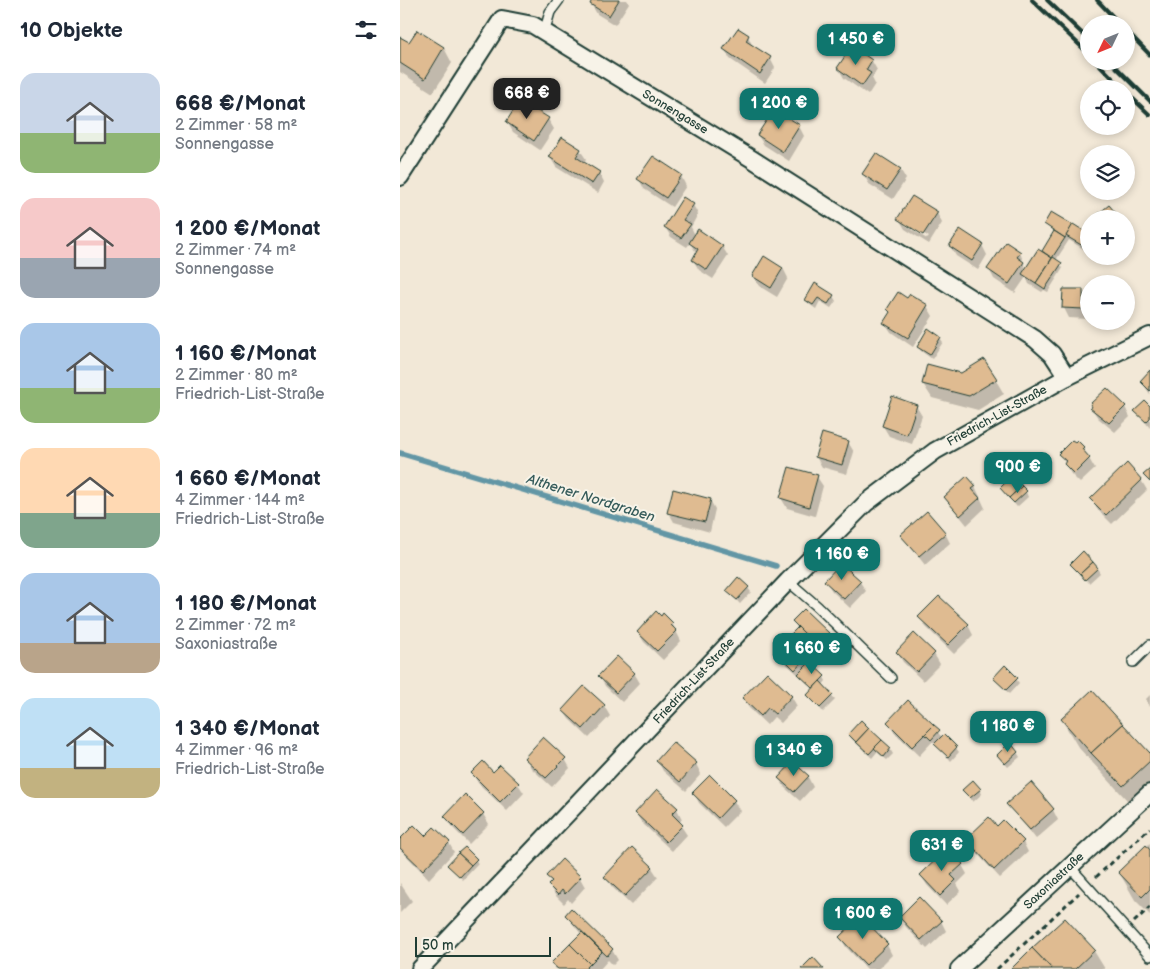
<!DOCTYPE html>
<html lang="de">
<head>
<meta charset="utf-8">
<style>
  :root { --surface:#fff; --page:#f6f6f7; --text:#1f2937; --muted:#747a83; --accent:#0f766e }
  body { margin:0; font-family:"Balsamiq Sans",sans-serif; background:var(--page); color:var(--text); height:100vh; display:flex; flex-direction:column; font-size:19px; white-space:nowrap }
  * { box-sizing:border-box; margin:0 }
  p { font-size:16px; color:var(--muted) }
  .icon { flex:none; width:28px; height:28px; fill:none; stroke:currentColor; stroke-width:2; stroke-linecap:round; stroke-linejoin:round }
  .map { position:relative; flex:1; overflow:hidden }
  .drawer { display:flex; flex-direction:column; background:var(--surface); width:400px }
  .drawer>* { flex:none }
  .needle { width:32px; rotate:227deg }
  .fabs { position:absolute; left:680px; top:15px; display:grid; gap:10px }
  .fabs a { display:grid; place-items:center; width:55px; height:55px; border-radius:50%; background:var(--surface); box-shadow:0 2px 8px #0003; font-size:25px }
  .scale { position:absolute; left:15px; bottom:12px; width:136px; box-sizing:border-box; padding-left:5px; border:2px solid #1f3d34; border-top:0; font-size:14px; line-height:18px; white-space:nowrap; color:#1f3d34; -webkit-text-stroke:4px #f7f3e8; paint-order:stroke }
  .price { position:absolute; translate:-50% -42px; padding:0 11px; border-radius:10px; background:var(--accent); color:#fff; font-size:16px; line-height:32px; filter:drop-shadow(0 1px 2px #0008) }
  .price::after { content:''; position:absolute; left:50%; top:30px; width:15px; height:11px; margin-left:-8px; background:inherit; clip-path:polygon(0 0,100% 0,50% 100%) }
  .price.current { background:#222; color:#fff }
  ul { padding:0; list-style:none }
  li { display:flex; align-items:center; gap:15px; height:125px; padding:0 20px }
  li span { display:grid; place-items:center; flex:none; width:140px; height:100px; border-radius:15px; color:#555 }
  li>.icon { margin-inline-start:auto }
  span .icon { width:60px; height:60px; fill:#fffc; stroke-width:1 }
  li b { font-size:21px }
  h2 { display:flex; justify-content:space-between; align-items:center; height:60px; padding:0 20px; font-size:21px }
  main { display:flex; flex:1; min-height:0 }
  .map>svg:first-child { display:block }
  .shadow { fill:#0003; fill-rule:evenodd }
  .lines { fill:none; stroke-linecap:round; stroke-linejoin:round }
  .stream { stroke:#6296a5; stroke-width:5.5 }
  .building { fill:#dfbb91; stroke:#1f3d34 }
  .lane-casing { stroke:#1f3d34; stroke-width:12 }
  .street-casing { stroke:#1f3d34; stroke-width:20 }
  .path { stroke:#1f3d34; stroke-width:3; stroke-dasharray:5 4; stroke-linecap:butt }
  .lane { stroke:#f7f3e8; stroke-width:9 }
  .street { stroke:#f7f3e8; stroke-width:16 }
  .rail { stroke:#1f3d34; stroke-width:4 }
  .labels { text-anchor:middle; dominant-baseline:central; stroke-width:4; stroke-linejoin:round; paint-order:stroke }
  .street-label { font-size:12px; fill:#1f3d34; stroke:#f7f3e8 }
  .water-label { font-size:14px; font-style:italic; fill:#355b5a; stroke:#f7f3e8 }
</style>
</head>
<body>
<main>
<section class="drawer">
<h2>10 Objekte<svg class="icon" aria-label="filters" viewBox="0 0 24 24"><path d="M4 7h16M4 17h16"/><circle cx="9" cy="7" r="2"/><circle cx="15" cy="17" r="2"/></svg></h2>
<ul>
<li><span style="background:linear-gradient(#c9d6e8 60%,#8fb573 0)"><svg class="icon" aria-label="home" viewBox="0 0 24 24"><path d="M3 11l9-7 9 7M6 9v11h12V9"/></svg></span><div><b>668 €/Monat</b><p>2 Zimmer · 58 m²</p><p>Sonnengasse</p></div></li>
<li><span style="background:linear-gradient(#f6c9c9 60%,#9aa5b1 0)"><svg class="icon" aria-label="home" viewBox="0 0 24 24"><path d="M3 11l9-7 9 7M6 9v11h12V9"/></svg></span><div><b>1 200 €/Monat</b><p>2 Zimmer · 74 m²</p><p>Sonnengasse</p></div></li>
<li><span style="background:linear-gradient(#a9c7e8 65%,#8fb573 0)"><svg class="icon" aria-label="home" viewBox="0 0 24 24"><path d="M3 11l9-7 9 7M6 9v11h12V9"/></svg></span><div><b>1 160 €/Monat</b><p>2 Zimmer · 80 m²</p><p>Friedrich-List-Straße</p></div></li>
<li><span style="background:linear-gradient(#ffd9b3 65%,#7fa58c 0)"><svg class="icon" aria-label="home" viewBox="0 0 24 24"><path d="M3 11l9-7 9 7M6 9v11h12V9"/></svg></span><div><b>1 660 €/Monat</b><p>4 Zimmer · 144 m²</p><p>Friedrich-List-Straße</p></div></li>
<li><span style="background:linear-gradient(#a9c7e8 70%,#b9a48a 0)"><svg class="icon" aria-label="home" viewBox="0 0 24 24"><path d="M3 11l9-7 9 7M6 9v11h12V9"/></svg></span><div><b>1 180 €/Monat</b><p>2 Zimmer · 72 m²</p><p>Saxoniastraße</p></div></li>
<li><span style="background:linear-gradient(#bfe0f5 70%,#c2b280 0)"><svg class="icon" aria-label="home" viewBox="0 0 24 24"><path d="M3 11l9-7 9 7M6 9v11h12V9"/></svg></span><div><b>1 340 €/Monat</b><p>4 Zimmer · 96 m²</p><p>Friedrich-List-Straße</p></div></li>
</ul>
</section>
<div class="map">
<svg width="750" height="969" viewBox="0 0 750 969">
  <rect width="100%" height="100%" fill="#f2e8d7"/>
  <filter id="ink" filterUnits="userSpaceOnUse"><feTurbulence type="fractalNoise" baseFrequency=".02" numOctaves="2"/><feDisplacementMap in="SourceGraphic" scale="10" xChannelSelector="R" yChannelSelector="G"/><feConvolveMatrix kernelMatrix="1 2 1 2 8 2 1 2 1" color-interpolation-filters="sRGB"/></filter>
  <g filter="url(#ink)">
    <g class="shadow">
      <polygon points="193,0 227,0 229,3 215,25 197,14 191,4"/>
      <polygon points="348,36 353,47 370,58 375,68 365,83 330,59 325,50"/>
      <polygon points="0,38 9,44 44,48 52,63 33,93 0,72"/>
      <polygon points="472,61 477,70 472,78 475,84 468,95 444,78 438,68"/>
      <polygon points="148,119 154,129 140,150 113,132 107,122"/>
      <polygon points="399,126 404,136 389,161 364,145 358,136"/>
      <polygon points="180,150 186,159 183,163 199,172 204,182 198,193 156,167 150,157"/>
      <polygon points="500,169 506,179 493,199 469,184 464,175"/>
      <polygon points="281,176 286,186 272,207 244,189 239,179"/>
      <polygon points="293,205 298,214 291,227 295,235 322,246 328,256 313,279 299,270 293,260 297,254 290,243 287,247 271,237 265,227"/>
      <path d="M537 213 542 223 529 244 505 229 499 219ZM505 222 529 237 527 239 505 225Z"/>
      <polygon points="652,213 689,236 689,244 685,250 669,240 656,260 663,268 648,292 644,290 642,292 629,284 626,277 615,293 594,279 589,269 620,252 626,270 645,255 643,251 655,233 645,224"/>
      <polygon points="726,227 730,233 726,236"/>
      <polygon points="582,245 587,255 578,270 556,256 550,246"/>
      <polygon points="383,268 388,278 377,297 359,286 353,276"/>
      <polygon points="415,285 433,296 436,301 431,308 420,301 416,309 409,304 406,300"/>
      <polygon points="683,291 688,300 688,319 669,318 664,308"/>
      <polygon points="508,300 527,306 533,316 513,347 491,332 485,323 491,313 488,310"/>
      <polygon points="540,338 543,342 532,359 521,351 518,347"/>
      <polygon points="584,360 604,394 578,410 532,398 523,384 561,374"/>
      <polygon points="750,372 750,394 741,381"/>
      <polygon points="516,406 522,416 512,444 489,436 483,426"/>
      <polygon points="725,407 730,417 715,432 698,418 692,409"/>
      <polygon points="750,408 750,428 736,411"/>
      <polygon points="448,442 454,452 447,474 422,467 416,457"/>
      <polygon points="683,448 695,469 680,483 671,474 660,454"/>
      <polygon points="417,477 423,486 415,516 387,508 381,498"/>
      <polygon points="741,480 747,490 712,524 697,509 692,499"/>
      <polygon points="575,486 585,508 567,525 545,498"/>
      <polygon points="601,488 626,492 628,497 617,507"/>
      <polygon points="310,500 315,509 310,532 274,522 269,513"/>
      <polygon points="545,533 550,543 525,565 502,536"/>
      <polygon points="672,564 697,568 700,573 689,583"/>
      <polygon points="426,581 460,582 466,591 450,608 432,591"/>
      <polygon points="348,588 351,592 340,604 328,591"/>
      <polygon points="261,617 272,623 281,641 263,660 244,642 238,632"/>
      <polygon points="520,617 568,625 573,635 554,654 526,627"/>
      <polygon points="394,622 429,634 434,644 413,666 424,677 426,681 422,686 435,700 423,712 408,695 414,689 382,660 376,651 398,629"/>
      <polygon points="514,635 534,654 540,664 523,681 503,662 497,652"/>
      <polygon points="234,673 240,683 222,702 205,686 200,676"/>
      <polygon points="595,678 616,679 619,683 609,694"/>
      <polygon points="185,687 204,706 210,716 189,738 169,719 163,710"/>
      <polygon points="750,695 750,707 746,699"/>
      <polygon points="391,696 397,706 381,723 374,717 367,725 349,708 344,699"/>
      <polygon points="508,702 542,737 544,735 556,748 559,752 551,761 535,742 532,742 519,756 494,732 488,722"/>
      <polygon points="662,720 750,755 750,802 739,813 678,747"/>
      <polygon points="461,722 490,749 493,754 487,760 477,752 472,758 452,739 449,735"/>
      <polygon points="617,752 620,757 608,767 601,759"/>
      <polygon points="126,758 165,759 170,768 152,787 131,768"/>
      <polygon points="258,761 296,764 301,774 286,791 263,771"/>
      <polygon points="94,773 118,784 124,793 107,811 78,783 73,774"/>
      <polygon points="310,777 334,801 340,811 324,827 299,803 294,793"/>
      <polygon points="408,777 413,787 400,801 385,788 379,778"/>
      <polygon points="580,789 582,794 573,802 564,790"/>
      <polygon points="65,796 83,814 89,824 69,844 51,826 45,816"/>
      <polygon points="608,804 653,810 658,820 636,839"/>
      <polygon points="277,809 282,819 279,823 287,835 272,851 242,823 236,814"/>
      <polygon points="603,821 623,842 628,852 600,878 573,849 567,840 597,828"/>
      <polygon points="26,838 49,843 54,852 29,879 0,849 0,841"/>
      <polygon points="750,843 750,915 735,900 719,872"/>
      <polygon points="76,860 78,864 63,880 49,865"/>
      <polygon points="562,865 567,874 557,884 561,891 546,905 527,885 521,875"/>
      <polygon points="252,868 258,877 231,905 212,887 206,877"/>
      <polygon points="148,876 180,878 185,887 171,903 168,899 164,904 155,895 149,885 152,883"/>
      <polygon points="0,883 12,901 0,913"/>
      <polygon points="171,909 212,950 218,960 213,965 208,960 200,969 156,969 153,963 181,934 166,915"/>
      <polygon points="500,917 541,921 546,931 527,949 506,927"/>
      <polygon points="441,938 487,945 492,955 478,969 467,969 446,947"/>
      <polygon points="694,951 705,969 613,969"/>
    </g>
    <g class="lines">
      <polyline class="stream" points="0,453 376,566"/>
    </g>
    <g class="building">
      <polygon points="192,0 219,0 209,16 190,4"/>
      <polygon points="338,28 349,35 346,41 371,57 360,74 323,49"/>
      <polygon points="17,30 44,47 25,79 0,63 0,37 9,42"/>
      <polygon points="452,46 472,60 466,70 471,73 462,86 437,68"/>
      <polygon points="120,100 149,118 134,141 106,122"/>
      <polygon points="374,109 400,125 383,152 357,135"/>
      <polygon points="162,137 181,149 176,157 200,172 192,184 149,157"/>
      <polygon points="476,153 501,169 487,190 462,174"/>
      <polygon points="253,156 282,175 266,198 237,179"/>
      <polygon points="512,196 538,212 523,235 497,219"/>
      <polygon points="283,197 294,204 283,220 291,224 281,238 264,227"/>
      <polygon points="709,205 721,219 692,219"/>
      <polygon points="651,212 673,225 665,238 644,224"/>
      <polygon points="673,224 689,234 683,246 666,236"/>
      <polygon points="298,229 323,246 307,270 292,260 298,249 289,243"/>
      <polygon points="560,229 583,244 572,261 549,246"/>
      <polygon points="654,231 665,238 652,258 642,251"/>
      <polygon points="606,242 621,252 617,257 624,262 609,284 587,269"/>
      <polygon points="638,249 652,258 636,283 622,274"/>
      <polygon points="364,256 383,268 371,288 352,276"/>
      <polygon points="653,257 662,263 645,289 636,283"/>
      <polygon points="415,283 434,295 428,304 418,298 413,305 405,300"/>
      <polygon points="663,289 683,289 683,309 662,308"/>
      <polygon points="498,292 507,298 510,294 528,305 508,338 483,323 490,312 487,309"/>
      <polygon points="528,328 541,337 530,355 517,347"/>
      <polygon points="584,359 597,379 569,396 522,384 527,364 561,373"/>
      <polygon points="750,370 750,391 740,381"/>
      <polygon points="707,388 726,406 709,423 690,408 692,407 690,404"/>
      <polygon points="492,396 517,405 507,435 482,426"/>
      <polygon points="745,401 750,406 750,418 746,422 734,411"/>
      <polygon points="422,433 449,441 442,465 415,457"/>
      <polygon points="672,440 675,442 677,440 684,447 682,449 690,458 674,474 664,464 666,461 658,454"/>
      <polygon points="727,463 742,480 706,515 690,499"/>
      <polygon points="389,467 418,475 409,507 380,498"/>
      <polygon points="750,469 750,482 743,475"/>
      <polygon points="567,476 576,486 572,489 580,498 560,516 544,497"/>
      <polygon points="612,476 622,486 609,498 600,488"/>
      <polygon points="622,486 627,491 614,503 609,498"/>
      <polygon points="273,489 311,499 305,522 267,513"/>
      <polygon points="527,511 546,533 519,556 500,535"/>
      <polygon points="683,551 693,562 680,574 670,564"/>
      <polygon points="693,562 698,568 685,580 680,574"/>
      <polygon points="441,563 461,581 444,599 424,581"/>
      <polygon points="338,577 349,587 337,600 326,591"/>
      <polygon points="539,596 569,624 548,645 518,617"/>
      <polygon points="404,609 430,634 417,646 392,621"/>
      <polygon points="256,611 261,616 263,613 273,623 271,625 277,631 257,651 237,632"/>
      <polygon points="398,627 417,646 395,670 375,650"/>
      <polygon points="514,633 535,653 517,672 496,652"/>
      <polygon points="217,656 235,673 216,693 198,676"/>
      <polygon points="410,662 425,676 413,688 398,674"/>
      <polygon points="605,665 618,678 606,690 593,678"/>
      <polygon points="367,672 392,696 375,714 368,708 361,716 342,698"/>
      <polygon points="420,681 433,695 420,708 407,695"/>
      <polygon points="184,686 205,705 183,729 162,710"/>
      <polygon points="692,690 723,724 691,753 661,719"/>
      <polygon points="508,700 534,725 512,747 487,722"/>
      <polygon points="461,720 469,728 456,742 448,734"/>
      <polygon points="723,724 750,753 750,761 723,786 691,753"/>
      <polygon points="534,725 540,730 531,740 525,734"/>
      <polygon points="469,728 482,740 469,754 456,742"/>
      <polygon points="544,734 557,747 548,757 534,744"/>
      <polygon points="143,737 166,758 146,778 124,758"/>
      <polygon points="482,740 491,748 484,757 474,748"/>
      <polygon points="273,742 297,763 280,782 256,761"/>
      <polygon points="610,742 618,752 605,764 597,755"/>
      <polygon points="83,761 93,772 100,765 119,783 100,802 71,773"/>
      <polygon points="393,762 409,776 394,792 378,778"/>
      <polygon points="310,775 335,800 318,818 292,793"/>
      <polygon points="573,780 581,789 570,798 562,790"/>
      <polygon points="631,782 654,809 630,830 606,804"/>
      <polygon points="257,789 278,808 272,814 283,825 266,842 235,813"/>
      <polygon points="65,794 84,813 63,835 44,816"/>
      <polygon points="589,817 597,826 603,820 624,841 594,870 566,839"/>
      <polygon points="14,825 25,836 34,827 50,842 23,870 0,848 0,839"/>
      <polygon points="746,845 750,850 750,889 742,897 718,872"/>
      <polygon points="65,847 77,859 71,865 58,853"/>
      <polygon points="232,847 253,867 225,896 204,877"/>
      <polygon points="548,848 563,864 551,875 556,880 540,896 520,875"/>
      <polygon points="58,853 71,865 60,877 47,865"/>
      <polygon points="162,859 181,877 165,894 162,890 158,895 148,885 152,881 146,876"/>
      <polygon points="519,897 542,921 521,940 499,917"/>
      <polygon points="171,908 213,949 207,956 165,915"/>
      <polygon points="461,916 488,944 466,965 439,937"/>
      <polygon points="665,918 695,950 675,969 652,969 632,948"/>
      <polygon points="182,932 202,952 190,964 170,944"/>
      <polygon points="170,944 190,964 185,969 158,969 151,963"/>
      <polygon points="632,948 652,969 611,969"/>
      <polygon points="413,957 424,969 401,969"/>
    </g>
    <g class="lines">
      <defs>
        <g id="lane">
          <polyline points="144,33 150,12 159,0"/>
          <polyline points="388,581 418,607 491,678"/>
          <polyline points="733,662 750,645"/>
          <polyline points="670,867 750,956"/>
        </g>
        <g id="street">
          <polyline points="0,177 102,19 133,25 352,159 635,339 652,354 667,377"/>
          <polyline points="20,969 388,581 466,503 535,451 667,377 750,336"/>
          <polyline points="559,969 750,793"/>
        </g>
      </defs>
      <use href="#lane" class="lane-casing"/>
      <use href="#street" class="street-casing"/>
      <g class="path">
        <polyline points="696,877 750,828"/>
        <polyline points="734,922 750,907"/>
        <polyline points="597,969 679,893"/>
      </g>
      <use href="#lane" class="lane"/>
      <use href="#street" class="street"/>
      <g class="rail">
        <polyline points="632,0 689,54"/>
        <polyline points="647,0 689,40"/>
        <polyline points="697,0 720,24"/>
        <polyline points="726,30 750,55"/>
        <polyline points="696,61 723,89"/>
        <polyline points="710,61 750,101"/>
        <polyline points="726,92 750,115"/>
      </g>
    </g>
  </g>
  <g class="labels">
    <g class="street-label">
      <text transform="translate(275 112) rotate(31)">Sonnengasse</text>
      <text transform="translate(597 416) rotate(-29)">Friedrich-List-Straße</text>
      <text transform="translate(294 681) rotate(-47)">Friedrich-List-Straße</text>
      <text transform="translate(654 881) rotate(-43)">Saxoniastraße</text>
    </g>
    <g class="water-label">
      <text transform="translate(191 498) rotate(17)">Althener Nordgraben</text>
    </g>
  </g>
</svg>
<div class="fabs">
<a><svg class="needle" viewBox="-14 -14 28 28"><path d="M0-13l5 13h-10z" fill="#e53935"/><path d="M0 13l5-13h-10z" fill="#747a83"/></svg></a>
<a><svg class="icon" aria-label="locate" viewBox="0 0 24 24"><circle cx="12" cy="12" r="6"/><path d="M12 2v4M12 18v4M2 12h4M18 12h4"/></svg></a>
<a><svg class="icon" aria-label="layers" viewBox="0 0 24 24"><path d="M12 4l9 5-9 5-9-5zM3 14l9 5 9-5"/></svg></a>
<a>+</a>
<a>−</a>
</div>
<div class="scale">50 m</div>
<b class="price" style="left:456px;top:66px">1 450 €</b>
<b class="price current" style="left:127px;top:120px">668 €</b>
<b class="price" style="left:379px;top:130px">1 200 €</b>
<b class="price" style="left:618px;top:494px">900 €</b>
<b class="price" style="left:442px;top:581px">1 160 €</b>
<b class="price" style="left:412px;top:675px">1 660 €</b>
<b class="price" style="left:608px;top:753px">1 180 €</b>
<b class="price" style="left:394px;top:777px">1 340 €</b>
<b class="price" style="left:542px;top:872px">631 €</b>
<b class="price" style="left:463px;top:940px">1 600 €</b>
</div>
</main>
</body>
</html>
